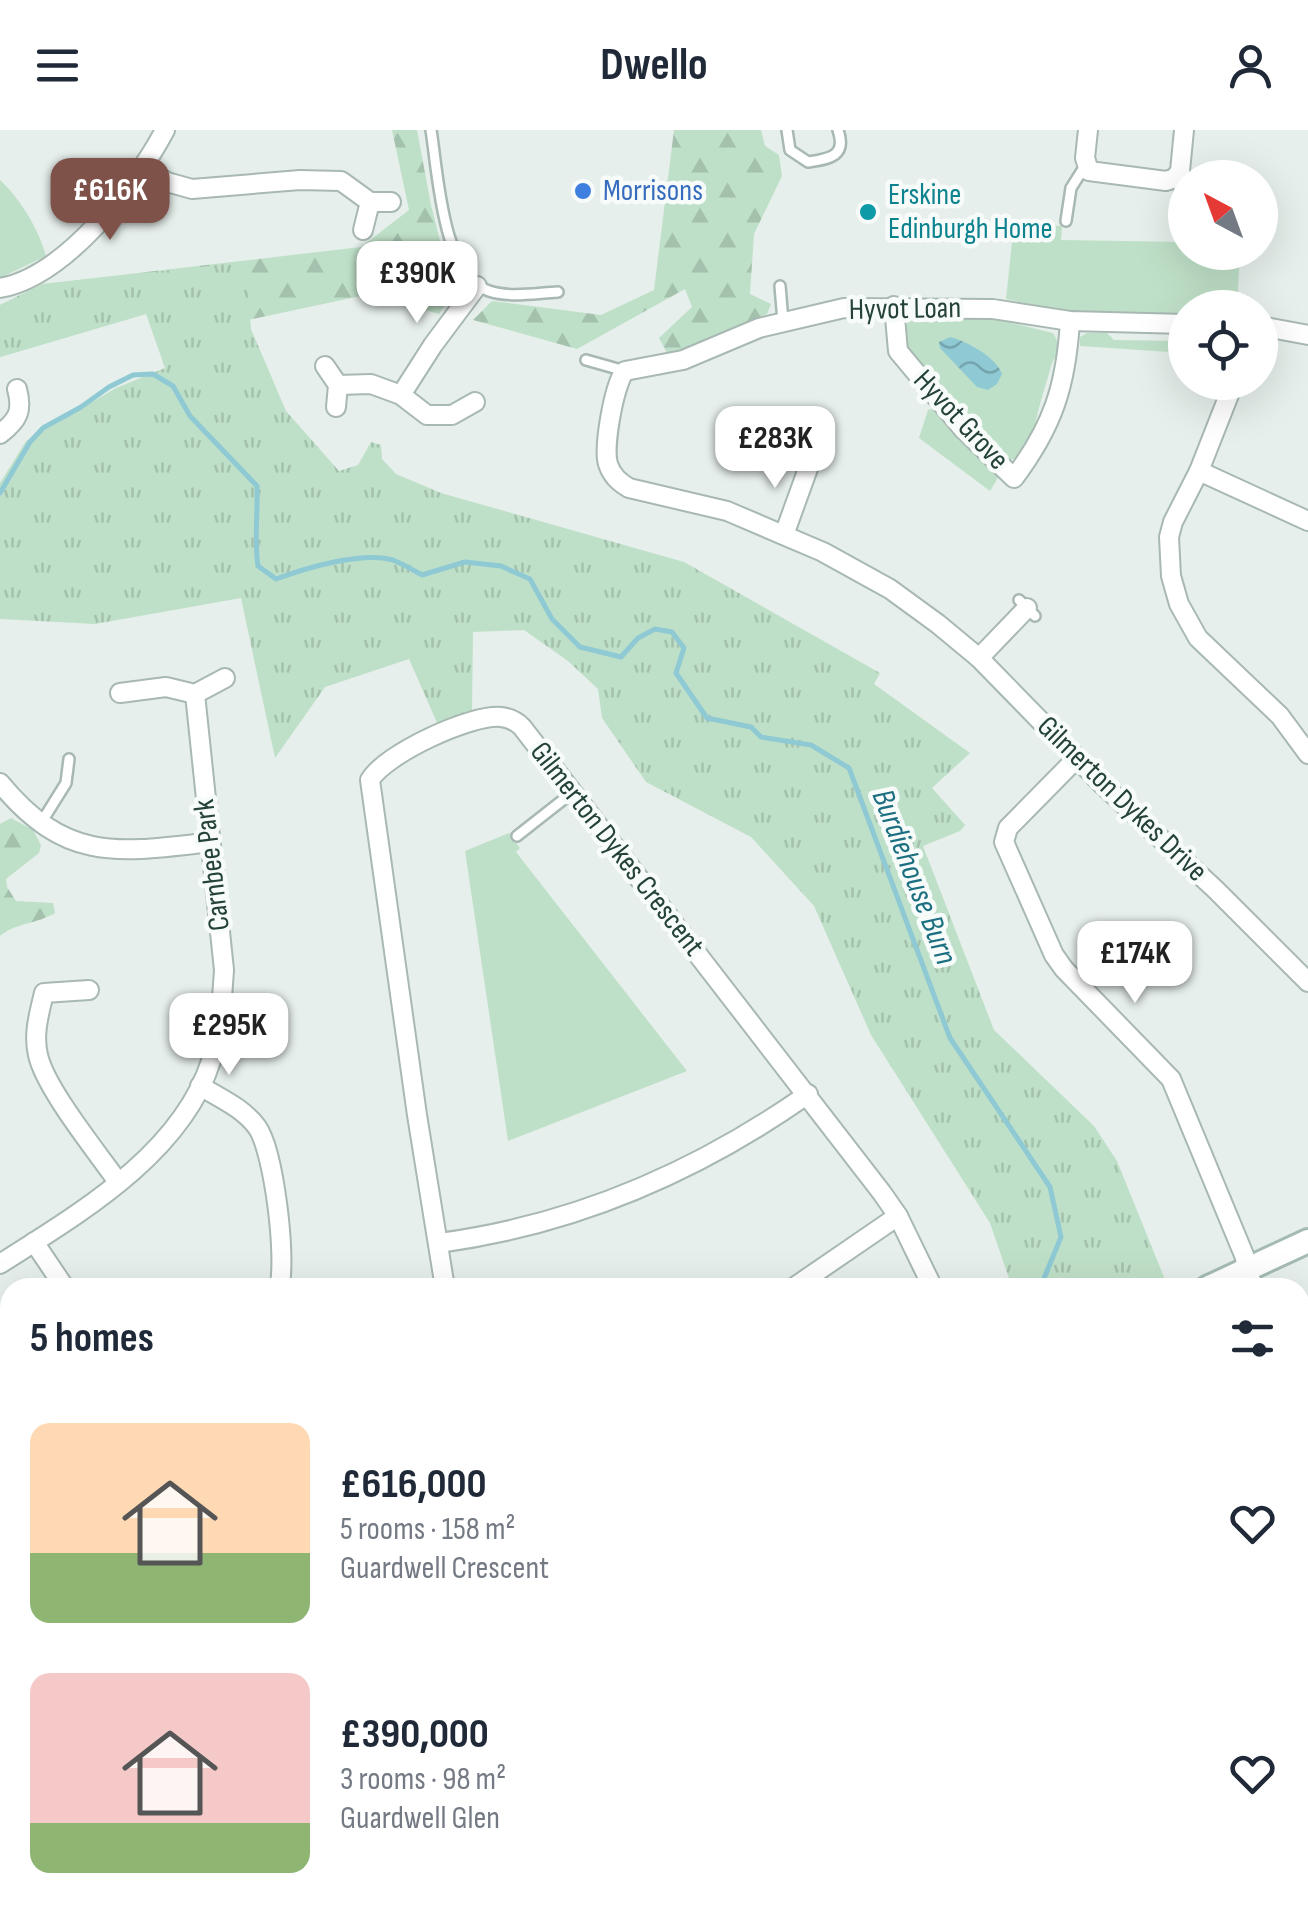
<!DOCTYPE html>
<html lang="en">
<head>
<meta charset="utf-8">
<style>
  :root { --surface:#fff; --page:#f2f2f3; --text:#1f2937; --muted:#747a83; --accent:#7f5249 }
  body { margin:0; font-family:"Sofia Sans Condensed",sans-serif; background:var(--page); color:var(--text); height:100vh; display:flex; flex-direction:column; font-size:38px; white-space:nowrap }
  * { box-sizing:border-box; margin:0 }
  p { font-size:32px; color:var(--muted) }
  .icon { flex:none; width:55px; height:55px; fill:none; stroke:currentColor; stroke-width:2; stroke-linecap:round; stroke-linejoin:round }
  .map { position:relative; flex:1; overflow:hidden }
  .drawer { position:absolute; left:0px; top:1148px; width:1310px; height:642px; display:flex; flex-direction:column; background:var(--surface); border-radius:30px 30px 0 0; box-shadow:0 10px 40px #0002 }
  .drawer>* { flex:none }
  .needle { width:65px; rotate:319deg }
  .tools { position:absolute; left:1168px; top:30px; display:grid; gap:20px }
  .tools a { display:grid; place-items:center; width:110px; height:110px; border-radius:50%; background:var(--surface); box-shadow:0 10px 40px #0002; font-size:50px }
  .price { position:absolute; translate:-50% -85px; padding:0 22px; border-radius:20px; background:#fff; color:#222; font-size:32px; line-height:65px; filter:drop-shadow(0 2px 5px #0008) }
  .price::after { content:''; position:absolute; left:50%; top:60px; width:30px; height:22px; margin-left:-15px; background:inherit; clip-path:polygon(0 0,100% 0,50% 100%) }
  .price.selected { background:var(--accent); color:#fff }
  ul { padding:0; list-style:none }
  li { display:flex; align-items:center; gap:30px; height:250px; padding:0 30px }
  li span { display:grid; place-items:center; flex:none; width:280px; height:200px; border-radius:20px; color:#555 }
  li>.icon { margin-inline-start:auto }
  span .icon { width:120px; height:120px; fill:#fffc; stroke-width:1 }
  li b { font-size:42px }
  h2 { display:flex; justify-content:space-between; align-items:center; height:120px; padding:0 30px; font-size:42px }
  header { display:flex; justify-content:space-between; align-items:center; height:130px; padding:0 30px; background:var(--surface); font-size:45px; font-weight:700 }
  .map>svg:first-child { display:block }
  .grass { fill:#bfe0c8 }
  .forest { fill:url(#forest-firs) }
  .park { fill:url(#park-tufts) }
  .water { fill:url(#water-waves) }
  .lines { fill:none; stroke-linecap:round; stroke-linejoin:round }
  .stream { stroke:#8ec9d4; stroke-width:5 }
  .lane-casing { stroke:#a8b8b2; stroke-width:14 }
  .street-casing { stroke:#a8b8b2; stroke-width:22 }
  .secondary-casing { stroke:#a4bbb3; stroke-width:28 }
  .lane { stroke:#fff; stroke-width:9 }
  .street { stroke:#fff; stroke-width:18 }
  .secondary { stroke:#fff; stroke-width:22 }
  .shop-dot { fill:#3f7fe0; stroke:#f7fbf9; stroke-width:4 }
  .culture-dot { fill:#0f9aa8; stroke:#f7fbf9; stroke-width:4 }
  .labels { text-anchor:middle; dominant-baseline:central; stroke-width:9; stroke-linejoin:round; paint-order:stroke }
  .shop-label { font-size:30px; fill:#366cbe; stroke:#f7fbf9; text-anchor:start }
  .culture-label { font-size:30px; fill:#0d838f; stroke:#f7fbf9; text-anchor:start }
  .street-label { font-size:30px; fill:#24423a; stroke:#f7fbf9 }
  .water-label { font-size:32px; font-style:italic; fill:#1c6f80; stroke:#f7fbf9 }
</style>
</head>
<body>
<header><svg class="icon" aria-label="menu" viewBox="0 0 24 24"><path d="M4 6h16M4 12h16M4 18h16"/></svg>Dwello<svg class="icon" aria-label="person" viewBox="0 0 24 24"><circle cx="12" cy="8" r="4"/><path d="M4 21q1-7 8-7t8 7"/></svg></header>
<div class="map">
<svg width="1308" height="1788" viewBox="0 0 1308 1788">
  <defs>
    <pattern id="forest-firs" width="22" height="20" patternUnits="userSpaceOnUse" patternTransform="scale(2.5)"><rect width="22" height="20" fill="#bfe0c8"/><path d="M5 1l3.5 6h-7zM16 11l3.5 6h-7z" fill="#a4c1ad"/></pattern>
    <pattern id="park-tufts" width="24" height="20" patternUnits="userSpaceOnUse" patternTransform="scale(2.5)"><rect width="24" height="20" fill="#bfe0c8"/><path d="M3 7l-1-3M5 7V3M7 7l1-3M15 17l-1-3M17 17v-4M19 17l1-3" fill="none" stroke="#a4c1ad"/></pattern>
    <pattern id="water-waves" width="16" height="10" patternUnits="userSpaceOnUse" patternTransform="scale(2.5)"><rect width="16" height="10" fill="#8ec9d4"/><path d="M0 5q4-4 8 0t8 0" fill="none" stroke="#74a5ad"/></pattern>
  </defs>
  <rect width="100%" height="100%" fill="#e6efeb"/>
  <g class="grass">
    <path d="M0 50C21 70 38 98 46 126L0 148Z"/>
    <polygon points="1014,93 1062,96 1061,110 1185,112 1185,122 1240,123 1237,177 1185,178 1185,184 1062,181 1006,169"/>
    <path d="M919 186 1000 190 1053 203C1065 224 1054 222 1050 240 1046 254 1031 302 1033 311L1022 327 1009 330 1000 325 999 315 977 294 967 293 905 219 904 196 912 188Z"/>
    <polygon points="1087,203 1107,203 1114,210 1185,211 1185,226 1169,222 1080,216 1080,207"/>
    <polygon points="932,279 959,311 999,346 990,361 919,308 928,280"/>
    <polygon points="509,703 520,718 516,722 687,941 508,1011 465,721"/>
    <polygon points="10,1653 10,1780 113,1780 112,1788 0,1788 0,1718"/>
  </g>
  <g class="forest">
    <polygon points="392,0 417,0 431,75 453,162 439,184 370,164 224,195 169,177 0,227 0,175 43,154 361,117 409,80"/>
    <polygon points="674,0 761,0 765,16 779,25 782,46 754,104 750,164 771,174 767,184 668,225 659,208 692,177 685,159 577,219 473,190 492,171 601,185 654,160"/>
    <path d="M11 688 33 700 41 715 39 723 6 749 7 757 16 771 53 773 55 783C37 794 15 793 0 806V694Z"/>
  </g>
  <g class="park">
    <polygon points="246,132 251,199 286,281 339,341 358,335 371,312 381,315 382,329 396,344 441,363 684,432 880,543 874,554 970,623 932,658 965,695 960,701 923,716 994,900 1094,996 1117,1031 1168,1157 1012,1157 990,1093 871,905 814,776 751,707 646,652 602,588 598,559 568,531 524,500 473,502 472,582 438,595 409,529 325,557 275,628 241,468 95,494 0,489 0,353 26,311 116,258 165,238 146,184 0,227 0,175 43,154"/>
    <polygon points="1300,1543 1308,1559 1308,1788 1084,1788 1076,1783 1077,1780 1300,1780"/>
  </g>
  <path class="water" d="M950 207C968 212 996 227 1002 244L997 254 988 260 977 257 940 218 939 212Z"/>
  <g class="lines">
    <path class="stream" d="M0 363 30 312 43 298 81 277 109 257 133 245 153 244 173 256 190 286 257 356C258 383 254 410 258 436L276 449C306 438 362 421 393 430 403 434 413 440 422 445L465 432 501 436 530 449 552 489 580 517 621 527 638 508 655 499 672 502 684 518 676 543 707 588 751 597 761 607 811 615 849 638 950 908 1050 1057 1061 1107 1040 1158"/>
    <defs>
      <g id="lane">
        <path d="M431 0C438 43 442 145 489 161 510 168 536 163 558 162"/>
        <path d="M787 0 790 20 808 32C830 29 847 26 838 0"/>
        <polyline points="1175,48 1180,59 1179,72"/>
        <polyline points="1066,91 1071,58 1085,36"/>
        <polyline points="780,156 783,191"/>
        <polyline points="586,230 625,241"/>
        <polyline points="1019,470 1035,486"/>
        <polyline points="41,693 66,653 69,629"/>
        <polyline points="517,706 573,662"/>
        <polyline points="461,1780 463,1788"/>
      </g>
      <g id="street">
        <polyline points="1088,0 1085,28 1089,41 1166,51 1175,48 1180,41 1184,0"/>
        <polyline points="143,37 167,52 192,59 300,50 341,51 370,72"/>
        <polyline points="363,100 370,72 391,72"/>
        <path d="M0 158C65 147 136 55 165 0"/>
        <path d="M894 176 898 221 963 299 1014 348C1053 296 1066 256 1070 191"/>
        <path d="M1185 194 1070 191 993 179 844 178 759 198 683 230 625 241C614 254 603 317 608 334 612 346 619 352 629 358L727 381 823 422 890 459 938 494 979 528 1103 655 1216 760 1308 852"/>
        <polyline points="1260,196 1308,205"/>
        <polyline points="325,236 338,255 336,277"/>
        <polyline points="1234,252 1199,341 1173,392 1169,407 1171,446 1179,474 1198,508 1280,586 1308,624"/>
        <polyline points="338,255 371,254 401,265 427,285 452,285 475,272"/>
        <polyline points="401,265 433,215 477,156"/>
        <path d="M0 304C18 290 23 281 17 259"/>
        <polyline points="1199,341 1308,391"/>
        <polyline points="784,405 810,333"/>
        <polyline points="979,528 1027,478"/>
        <polyline points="120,563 166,557 195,564 225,548"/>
        <polyline points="1076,629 1008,698 1004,712 1054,825 1064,839 1171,949 1244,1125 1253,1158"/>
        <path d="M0 653C66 733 118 723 211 712"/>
        <path d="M89 860 44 863C39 884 33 904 38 925 45 958 97 1022 118 1052"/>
        <path d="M200 956C220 968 243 978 257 997 274 1021 287 1129 279 1158"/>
        <polyline points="34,1112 65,1158"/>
        <path d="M439 1113C574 1095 697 1042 808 964"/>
        <path d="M0 1134C78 1084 181 1025 211 931 220 902 222 870 224 840L195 564"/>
        <path d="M445 1158 417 985 370 650C385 624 471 584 501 587 510 588 516 591 522 597L882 1063 898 1086 933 1158"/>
        <polyline points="793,1158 898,1086"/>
        <polyline points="1300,1307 1308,1304"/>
        <polyline points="1300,1357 1308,1373"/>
      </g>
      <g id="secondary">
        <polyline points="1207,1158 1308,1111"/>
        <polyline points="0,1523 10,1524"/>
        <polyline points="1162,1780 1178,1788"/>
        <polyline points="753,1788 757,1780"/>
      </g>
    </defs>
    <use href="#lane" class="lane-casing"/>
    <use href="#street" class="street-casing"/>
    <use href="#secondary" class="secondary-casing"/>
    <use href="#lane" class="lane"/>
    <use href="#street" class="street"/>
    <use href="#secondary" class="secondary"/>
  </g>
  <circle class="shop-dot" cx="583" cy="61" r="10"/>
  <circle class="culture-dot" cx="868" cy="82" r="10"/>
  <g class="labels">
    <g class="shop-label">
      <text x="603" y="61">Morrisons</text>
    </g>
    <g class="culture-label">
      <text x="888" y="65">Erskine<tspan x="888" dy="34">Edinburgh Home</tspan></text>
    </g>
    <g class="street-label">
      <text transform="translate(905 179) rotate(-1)">Hyvot Loan</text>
      <text transform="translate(961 290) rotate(47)">Hyvot Grove</text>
      <text transform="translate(1122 669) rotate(44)">Gilmerton Dykes Drive</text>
      <text transform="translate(617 719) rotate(52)">Gilmerton Dykes Crescent</text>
      <text transform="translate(212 735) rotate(-97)">Carnbee Park</text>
    </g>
    <g class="water-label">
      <text transform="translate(914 747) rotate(69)">Burdiehouse Burn</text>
    </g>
  </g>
</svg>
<div class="tools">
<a><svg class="needle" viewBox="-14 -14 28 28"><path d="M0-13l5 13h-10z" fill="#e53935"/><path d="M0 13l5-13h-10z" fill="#747a83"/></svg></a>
<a><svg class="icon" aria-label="locate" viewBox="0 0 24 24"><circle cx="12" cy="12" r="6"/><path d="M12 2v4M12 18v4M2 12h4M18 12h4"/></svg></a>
</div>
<b class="price selected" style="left:110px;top:113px">£616K</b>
<b class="price" style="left:417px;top:196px">£390K</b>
<b class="price" style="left:775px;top:361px">£283K</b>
<b class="price" style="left:1135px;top:876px">£174K</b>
<b class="price" style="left:229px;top:948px">£295K</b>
<section class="drawer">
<h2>5 homes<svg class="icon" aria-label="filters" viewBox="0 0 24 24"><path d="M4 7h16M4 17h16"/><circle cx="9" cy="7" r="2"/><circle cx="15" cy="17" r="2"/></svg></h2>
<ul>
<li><span style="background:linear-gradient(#ffd9b3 65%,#8fb573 0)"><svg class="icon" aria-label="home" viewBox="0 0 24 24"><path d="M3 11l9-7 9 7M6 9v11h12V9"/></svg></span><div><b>£616,000</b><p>5 rooms · 158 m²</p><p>Guardwell Crescent</p></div><svg class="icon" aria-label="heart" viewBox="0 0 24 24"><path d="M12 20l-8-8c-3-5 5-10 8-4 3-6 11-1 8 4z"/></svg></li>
<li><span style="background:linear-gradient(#f6c9c9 75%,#8fb573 0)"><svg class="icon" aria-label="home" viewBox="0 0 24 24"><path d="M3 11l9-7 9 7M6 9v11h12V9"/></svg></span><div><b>£390,000</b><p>3 rooms · 98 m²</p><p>Guardwell Glen</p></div><svg class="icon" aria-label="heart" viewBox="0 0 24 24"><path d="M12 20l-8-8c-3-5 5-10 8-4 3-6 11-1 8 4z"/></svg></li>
</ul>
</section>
</div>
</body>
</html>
